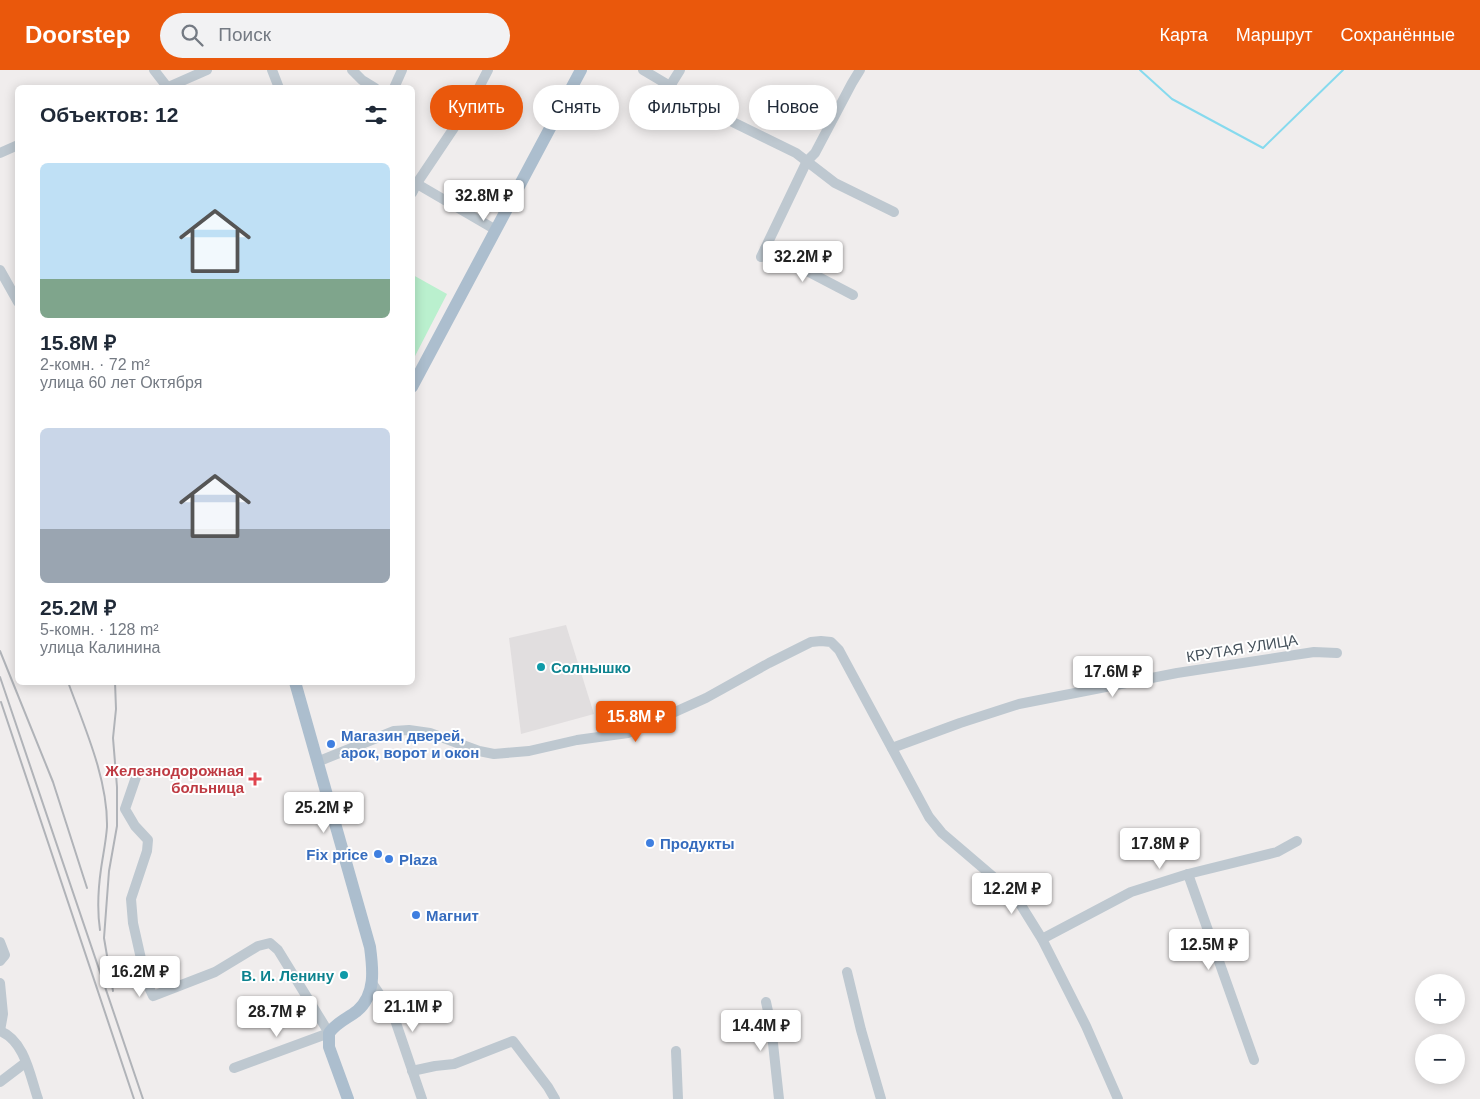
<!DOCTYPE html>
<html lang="ru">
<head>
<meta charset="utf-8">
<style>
  :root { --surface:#fff; --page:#f2f2f3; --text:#1f2937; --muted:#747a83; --accent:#ea580c }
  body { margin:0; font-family:Helvetica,sans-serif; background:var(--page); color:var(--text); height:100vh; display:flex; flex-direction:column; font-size:19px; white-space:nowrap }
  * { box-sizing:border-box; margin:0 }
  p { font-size:16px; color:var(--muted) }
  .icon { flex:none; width:28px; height:28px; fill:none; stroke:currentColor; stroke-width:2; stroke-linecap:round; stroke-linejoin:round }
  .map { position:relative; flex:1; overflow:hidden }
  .side { position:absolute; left:15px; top:15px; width:400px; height:600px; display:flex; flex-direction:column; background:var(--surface); border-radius:8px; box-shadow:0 2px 12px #0003 }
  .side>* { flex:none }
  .guide { position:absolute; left:430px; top:15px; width:475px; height:45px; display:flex; gap:10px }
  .buttons { position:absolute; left:1415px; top:904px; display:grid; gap:10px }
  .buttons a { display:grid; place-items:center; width:50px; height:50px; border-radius:50%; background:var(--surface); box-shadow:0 2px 12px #0003; font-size:25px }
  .price { position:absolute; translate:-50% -42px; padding:0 11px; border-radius:5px; background:#fff; color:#222; font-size:16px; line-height:32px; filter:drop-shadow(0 1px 2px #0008) }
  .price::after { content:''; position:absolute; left:50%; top:30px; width:15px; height:11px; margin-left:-8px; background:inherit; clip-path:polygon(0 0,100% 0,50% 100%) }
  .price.selected { background:var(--accent); color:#fff }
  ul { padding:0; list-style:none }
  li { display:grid; align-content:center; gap:10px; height:265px; padding:0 25px }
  li span { display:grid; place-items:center; height:155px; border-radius:8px; color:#555 }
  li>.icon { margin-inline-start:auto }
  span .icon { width:90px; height:90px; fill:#fffc; stroke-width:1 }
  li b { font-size:21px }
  h2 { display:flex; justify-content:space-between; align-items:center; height:60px; padding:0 25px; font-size:21px }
  .pill { padding:0 18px; border-radius:22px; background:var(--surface); box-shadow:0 2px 12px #0003; font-size:18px; line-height:45px }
  .pill.selected { background:var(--accent); color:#fff }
  header { display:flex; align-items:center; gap:30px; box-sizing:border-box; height:70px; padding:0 25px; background:var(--accent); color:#fff }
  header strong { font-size:24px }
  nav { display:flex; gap:28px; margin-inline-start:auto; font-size:18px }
  .search { width:350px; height:45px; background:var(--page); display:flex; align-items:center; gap:12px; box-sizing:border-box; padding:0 18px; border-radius:28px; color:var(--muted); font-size:19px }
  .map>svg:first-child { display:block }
  .education { fill:#e1dedf }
  .garden { fill:#baf0ce }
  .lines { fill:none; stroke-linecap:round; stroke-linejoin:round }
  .stream { stroke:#86daee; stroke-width:2 }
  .minor { stroke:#bec8d0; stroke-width:10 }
  .major { stroke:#acbece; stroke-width:12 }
  .rail { stroke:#b0b3b8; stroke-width:2 }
  .culture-dot { fill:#0f9aa8; stroke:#fff; stroke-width:2 }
  .shop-dot { fill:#3f7fe0; stroke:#fff; stroke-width:2 }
  .health-dot { fill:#e0444e; stroke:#fff; stroke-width:2 }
  .labels { text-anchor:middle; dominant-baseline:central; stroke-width:4; stroke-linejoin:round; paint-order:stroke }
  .street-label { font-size:15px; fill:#45515b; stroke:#fff }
  .culture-label { font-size:15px; font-weight:bold; fill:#0d838f; stroke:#fff; text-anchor:start }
  .shop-label { font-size:15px; font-weight:bold; fill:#366cbe; stroke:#fff; text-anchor:start }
  .health-label { font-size:15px; font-weight:bold; fill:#be3a42; stroke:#fff; text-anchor:end }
</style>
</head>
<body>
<header>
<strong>Doorstep</strong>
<div class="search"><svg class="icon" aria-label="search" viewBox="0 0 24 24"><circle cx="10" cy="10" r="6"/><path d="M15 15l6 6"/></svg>Поиск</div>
<nav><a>Карта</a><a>Маршрут</a><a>Сохранённые</a></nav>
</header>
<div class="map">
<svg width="1480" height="1029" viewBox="0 0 1480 1029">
  <rect width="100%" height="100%" fill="#f0eded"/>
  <polygon class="education" points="566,555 594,644 521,664 509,568"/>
  <polygon class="garden" points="413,205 447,224 413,290"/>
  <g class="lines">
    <polyline class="stream" points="1140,0 1172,29 1263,78 1343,0"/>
    <g class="minor">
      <polyline points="154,0 168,18"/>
      <polyline points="272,0 279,18"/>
      <polyline points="352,0 362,10 375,18"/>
      <polyline points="643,0 670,16 696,34 796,83 835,113 894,142"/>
      <polyline points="670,16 680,0"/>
      <polyline points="166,18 207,0"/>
      <polyline points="394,18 402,0"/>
      <polyline points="0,83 18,75"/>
      <polyline points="412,111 496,160"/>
      <polyline points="412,123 417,113 472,31 488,0"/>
      <polyline points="765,179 853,225"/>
      <polyline points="761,187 807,91 815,83 852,13 860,0"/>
      <polyline points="0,200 18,232"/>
      <polyline points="892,678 960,653 1019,634 1177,603 1314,582 1337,583"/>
      <polyline points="317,692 394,661 409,660 430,663 479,681 494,684 529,681 577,670 628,663 706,628 769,593 811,572 821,571 831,572 839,580 929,747 942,763 1004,816 1019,832 1042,869 1086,956 1118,1029"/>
      <polyline points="136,707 125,739 135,756 148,770 147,781 131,829 133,853 146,911 153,926 215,902 258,876 270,873 278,880 329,963 234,998"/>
      <polyline points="1188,804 1254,990"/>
      <polyline points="1042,869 1131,822 1188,804 1277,782 1297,771"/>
      <polyline points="0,872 5,885 0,891"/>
      <polyline points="847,902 861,960 881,1029"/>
      <polyline points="0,913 3,944 0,961"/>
      <polyline points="372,913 393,944 422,1029"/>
      <polyline points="766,932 771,955 779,1029"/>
      <path d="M0 961C25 971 30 1006 38 1029"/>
      <polyline points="676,981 678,1029"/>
      <polyline points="412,1001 435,996 454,994 513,971 548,1017 555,1029"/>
      <polyline points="0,1012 25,993"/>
    </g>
    <g class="major">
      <polyline points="412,317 581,0"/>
      <path d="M295 612 370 877C373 899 376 925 357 941 347 949 338 951 329 963V977L348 1029"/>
    </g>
    <g class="rail">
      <polyline points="0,581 53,712 87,818"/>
      <polyline points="0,607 143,1029"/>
      <path d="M68 612C84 656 108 709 107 757 106 771 103 785 101 799 98 820 97 840 100 860"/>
      <polyline points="1,632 134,1029"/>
      <polyline points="113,921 104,868 109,801 117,756 117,717 113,668 116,639 115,612"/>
    </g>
  </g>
  <g class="culture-dot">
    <circle cx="541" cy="597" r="5"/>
    <circle cx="344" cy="905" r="5"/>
  </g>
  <g class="shop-dot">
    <circle cx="331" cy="674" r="5"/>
    <circle cx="650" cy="773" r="5"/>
    <circle cx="378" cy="784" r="5"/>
    <circle cx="389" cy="789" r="5"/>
    <circle cx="416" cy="845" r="5"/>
  </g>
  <path class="health-dot" d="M252.5 701.5h5v5h5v5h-5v5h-5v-5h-5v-5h5z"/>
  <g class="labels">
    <g class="street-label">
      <text transform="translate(1242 578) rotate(-9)">КРУТАЯ УЛИЦА</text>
    </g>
    <g class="culture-label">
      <text x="551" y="597">Солнышко</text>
      <text x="334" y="905" text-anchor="end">В. И. Ленину</text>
    </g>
    <g class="shop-label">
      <text x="341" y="665">Магазин дверей,<tspan x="341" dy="17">арок, ворот и окон</tspan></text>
      <text x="660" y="773">Продукты</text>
      <text x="368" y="784" text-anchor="end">Fix price</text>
      <text x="399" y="789">Plaza</text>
      <text x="426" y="845">Магнит</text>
    </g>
    <g class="health-label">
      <text x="244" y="700">Железнодорожная<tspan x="244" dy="17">больница</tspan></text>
    </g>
  </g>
</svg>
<div class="buttons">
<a>+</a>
<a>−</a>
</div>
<b class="price" style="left:484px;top:152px">32.8M ₽</b>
<b class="price" style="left:803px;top:213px">32.2M ₽</b>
<b class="price" style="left:1113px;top:628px">17.6M ₽</b>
<b class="price selected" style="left:636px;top:673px">15.8M ₽</b>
<b class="price" style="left:324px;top:764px">25.2M ₽</b>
<b class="price" style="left:1160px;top:800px">17.8M ₽</b>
<b class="price" style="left:1012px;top:845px">12.2M ₽</b>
<b class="price" style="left:1209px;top:901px">12.5M ₽</b>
<b class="price" style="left:140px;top:928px">16.2M ₽</b>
<b class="price" style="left:413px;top:963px">21.1M ₽</b>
<b class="price" style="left:277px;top:968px">28.7M ₽</b>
<b class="price" style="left:761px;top:982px">14.4M ₽</b>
<div class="guide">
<a class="pill selected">Купить</a>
<a class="pill">Снять</a>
<a class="pill">Фильтры</a>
<a class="pill">Новое</a>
</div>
<section class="side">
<h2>Объектов: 12<svg class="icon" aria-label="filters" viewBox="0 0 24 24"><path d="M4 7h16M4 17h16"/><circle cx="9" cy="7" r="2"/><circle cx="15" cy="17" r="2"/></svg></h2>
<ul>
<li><span style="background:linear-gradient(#bfe0f5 75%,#7fa58c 0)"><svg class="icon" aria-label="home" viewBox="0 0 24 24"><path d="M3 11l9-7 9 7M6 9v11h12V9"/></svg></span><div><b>15.8M ₽</b><p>2-комн. · 72 m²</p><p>улица 60 лет Октября</p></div></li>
<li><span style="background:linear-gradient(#c9d6e8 65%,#9aa5b1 0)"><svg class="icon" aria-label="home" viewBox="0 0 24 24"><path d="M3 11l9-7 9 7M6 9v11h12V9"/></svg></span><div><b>25.2M ₽</b><p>5-комн. · 128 m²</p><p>улица Калинина</p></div></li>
</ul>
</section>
</div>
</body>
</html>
